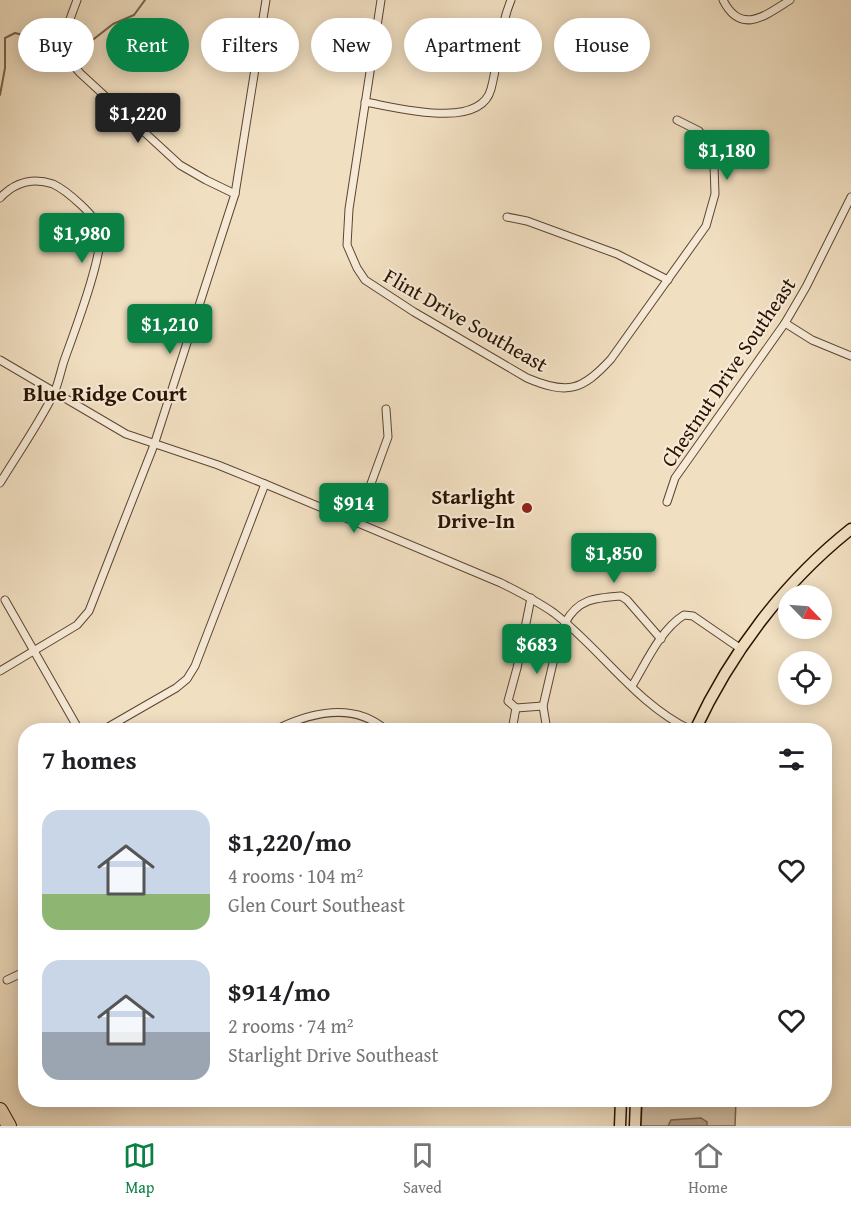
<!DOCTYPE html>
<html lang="en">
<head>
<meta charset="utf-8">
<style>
  :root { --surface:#fff; --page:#f2f2f2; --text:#202124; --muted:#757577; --line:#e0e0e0; --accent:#0b8043 }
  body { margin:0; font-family:"Gentium Book Plus",serif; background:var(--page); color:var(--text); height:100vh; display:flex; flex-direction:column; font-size:22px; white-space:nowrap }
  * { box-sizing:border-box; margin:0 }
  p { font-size:20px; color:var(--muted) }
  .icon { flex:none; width:33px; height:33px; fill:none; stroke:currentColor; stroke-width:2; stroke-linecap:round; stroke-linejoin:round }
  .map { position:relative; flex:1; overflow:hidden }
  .side { position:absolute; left:18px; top:723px; width:814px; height:384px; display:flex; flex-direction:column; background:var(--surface); border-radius:24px; box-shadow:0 3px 15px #0003 }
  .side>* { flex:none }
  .guide { position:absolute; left:18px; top:18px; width:816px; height:54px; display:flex; gap:12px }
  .needle { width:39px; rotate:115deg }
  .tools { position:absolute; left:778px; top:585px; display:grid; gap:12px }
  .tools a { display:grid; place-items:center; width:54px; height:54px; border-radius:50%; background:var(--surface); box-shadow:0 3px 15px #0003; font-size:30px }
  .price { position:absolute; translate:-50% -51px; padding:0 14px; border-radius:6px; background:var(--accent); color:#fff; font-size:20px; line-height:39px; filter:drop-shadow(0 2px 3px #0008) }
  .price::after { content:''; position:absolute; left:50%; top:36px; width:18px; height:14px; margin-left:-9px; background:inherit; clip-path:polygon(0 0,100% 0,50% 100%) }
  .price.current { background:#222; color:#fff }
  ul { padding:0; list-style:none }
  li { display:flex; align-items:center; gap:18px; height:150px; padding:0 24px }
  li span { display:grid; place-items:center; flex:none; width:168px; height:120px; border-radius:18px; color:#555 }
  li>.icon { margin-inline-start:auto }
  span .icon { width:72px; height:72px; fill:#fffc; stroke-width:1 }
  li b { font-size:26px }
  h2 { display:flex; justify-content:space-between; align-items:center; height:72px; padding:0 24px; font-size:26px }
  .pill { padding:0 21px; border-radius:27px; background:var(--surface); box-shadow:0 3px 15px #0003; font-size:21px; line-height:54px }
  .pill.current { background:var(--accent); color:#fff }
  .tab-bar { display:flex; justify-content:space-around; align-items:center; height:84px; border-top:2px solid var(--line); background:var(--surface); font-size:16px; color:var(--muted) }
  .tab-bar a { display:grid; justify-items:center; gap:3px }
  .tab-bar .current { color:var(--accent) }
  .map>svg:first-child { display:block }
  .green { fill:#cfbca0; stroke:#7c6750; stroke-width:1.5 }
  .water { fill:#ad997f; stroke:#79634c; stroke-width:1.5 }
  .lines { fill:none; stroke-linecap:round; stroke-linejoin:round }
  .stream { stroke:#79634c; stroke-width:2 }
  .minor-casing { stroke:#5c4530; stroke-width:9 }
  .primary-casing { stroke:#2a1200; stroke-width:13 }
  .motorway-casing { stroke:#2a1200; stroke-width:16 }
  .minor { stroke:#f6ead7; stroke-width:7 }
  .primary { stroke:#f1dfc1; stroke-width:10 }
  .motorway { stroke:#f1dfc1; stroke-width:14 }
  .poi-dot { fill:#8f2418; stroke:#f6ead7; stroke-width:2 }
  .labels { text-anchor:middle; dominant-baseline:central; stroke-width:4.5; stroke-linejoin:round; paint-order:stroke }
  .street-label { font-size:21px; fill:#2a1200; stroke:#f6ead7 }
  .poi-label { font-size:21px; font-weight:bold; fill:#2a1200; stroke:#f6ead7; text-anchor:end }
  .neighbourhood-label { font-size:22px; font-weight:bold; fill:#2a1200; stroke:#f6ead7 }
</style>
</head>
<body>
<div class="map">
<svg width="851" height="1126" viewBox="0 0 851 1126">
  <rect width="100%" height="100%" fill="#f1dfc1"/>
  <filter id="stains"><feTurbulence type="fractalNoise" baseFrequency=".00333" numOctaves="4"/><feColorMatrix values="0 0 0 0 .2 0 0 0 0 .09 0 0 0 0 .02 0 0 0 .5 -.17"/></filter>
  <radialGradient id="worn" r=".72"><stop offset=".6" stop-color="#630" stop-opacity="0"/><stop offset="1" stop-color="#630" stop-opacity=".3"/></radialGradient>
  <polygon class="green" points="709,1100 736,1100 735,1126 641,1126 642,1103"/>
  <polygon class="water" points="701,1118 707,1122 707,1126 668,1126 671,1120"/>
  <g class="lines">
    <g class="stream">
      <polyline points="75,45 90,42 113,24 134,15 145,0"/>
      <polyline points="0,95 5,68 5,38 15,33 56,43"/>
    </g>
    <defs>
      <g id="minor">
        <path d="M77 0C71 17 60 40 67 57 70 63 76 68 80 73L180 165 206 180 235 194"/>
        <path d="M381 0 349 209 347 245 357 268 365 280 414 312 527 378C567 395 582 391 611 359L706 226 715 194 714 165 709 147 699 131 677 120"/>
        <path d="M723 0C741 36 766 15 790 0"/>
        <path d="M365 102C395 107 480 131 491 89 499 59 499 29 511 0"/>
        <path d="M0 198C15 182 32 177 53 184 66 190 98 217 100 231 104 254 74 333 65 358 61 369 59 382 54 393 40 422 17 455 0 483"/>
        <polyline points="507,217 527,221 617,254 668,280"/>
        <polyline points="785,323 812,340 851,356"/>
        <path d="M0 360 126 434 218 465 265 484 501 583C519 592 537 601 554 613 601 649 636 704 691 730"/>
        <polyline points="667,502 675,478 785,323 806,287 851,197"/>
        <polyline points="357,522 388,437 386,409"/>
        <polyline points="5,600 79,730"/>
        <path d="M565 623C578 599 594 598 621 596L627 600 661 639"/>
        <polyline points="0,671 77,625 89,611 119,534 154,445 235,194 266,0"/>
        <path d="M632 686C646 663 660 630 684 615L693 616 741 649"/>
        <polyline points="516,708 543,706"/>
        <polyline points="103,730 176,688 187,679 195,666 265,484"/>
        <path d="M275 730C311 712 354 702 386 730"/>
        <polyline points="512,730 516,708 508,701 517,668 531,598"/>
        <polyline points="547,730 543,706 556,650 568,626"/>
        <polyline points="7,980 26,971"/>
      </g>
      <g id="primary">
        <path d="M695 730C731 653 784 582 851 529"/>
        <polyline points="620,1126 621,1100"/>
        <polyline points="635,1126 636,1100"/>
      </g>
      <polyline id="motorway" points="0,1110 9,1126"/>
    </defs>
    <use href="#minor" class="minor-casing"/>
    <use href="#primary" class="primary-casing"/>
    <use href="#motorway" class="motorway-casing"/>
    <use href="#minor" class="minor"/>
    <use href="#primary" class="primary"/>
    <use href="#motorway" class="motorway"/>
  </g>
  <circle class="poi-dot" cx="527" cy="508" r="6"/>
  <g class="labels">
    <g class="street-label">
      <text transform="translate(466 320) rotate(30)">Flint Drive Southeast</text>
      <text transform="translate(728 372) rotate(-56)">Chestnut Drive Southeast</text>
    </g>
    <g class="poi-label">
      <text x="515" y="496">Starlight<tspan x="515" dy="24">Drive-In</tspan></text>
    </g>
    <g class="neighbourhood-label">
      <text x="105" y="393">Blue Ridge Court</text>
    </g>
  </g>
  <rect width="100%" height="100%" filter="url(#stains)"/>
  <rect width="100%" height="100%" fill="url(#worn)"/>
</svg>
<div class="tools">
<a><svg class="needle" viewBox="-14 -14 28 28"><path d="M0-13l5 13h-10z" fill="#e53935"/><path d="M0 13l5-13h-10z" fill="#757577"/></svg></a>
<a><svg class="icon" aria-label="locate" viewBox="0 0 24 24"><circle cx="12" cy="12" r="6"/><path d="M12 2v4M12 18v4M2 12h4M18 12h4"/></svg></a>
</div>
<b class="price current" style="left:138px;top:144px">$1,220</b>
<b class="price" style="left:727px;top:181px">$1,180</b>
<b class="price" style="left:82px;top:264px">$1,980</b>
<b class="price" style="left:170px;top:355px">$1,210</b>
<b class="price" style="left:354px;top:534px">$914</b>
<b class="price" style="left:614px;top:584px">$1,850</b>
<b class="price" style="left:537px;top:675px">$683</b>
<div class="guide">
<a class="pill">Buy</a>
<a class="pill current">Rent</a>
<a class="pill">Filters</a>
<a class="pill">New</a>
<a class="pill">Apartment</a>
<a class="pill">House</a>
</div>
<section class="side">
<h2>7 homes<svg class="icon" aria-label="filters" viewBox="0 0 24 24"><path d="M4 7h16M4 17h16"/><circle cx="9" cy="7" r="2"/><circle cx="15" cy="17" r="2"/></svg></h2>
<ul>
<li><span style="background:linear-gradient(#c9d6e8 70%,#8fb573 0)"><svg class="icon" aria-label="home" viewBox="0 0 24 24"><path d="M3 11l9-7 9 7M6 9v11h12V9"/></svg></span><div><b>$1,220/mo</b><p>4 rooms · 104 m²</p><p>Glen Court Southeast</p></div><svg class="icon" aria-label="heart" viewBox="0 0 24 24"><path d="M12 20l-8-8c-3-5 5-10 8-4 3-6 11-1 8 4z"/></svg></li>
<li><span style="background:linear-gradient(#c9d6e8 60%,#9aa5b1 0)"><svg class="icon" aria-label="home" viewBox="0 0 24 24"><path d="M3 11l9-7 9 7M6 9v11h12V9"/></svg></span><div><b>$914/mo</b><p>2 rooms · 74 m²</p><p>Starlight Drive Southeast</p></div><svg class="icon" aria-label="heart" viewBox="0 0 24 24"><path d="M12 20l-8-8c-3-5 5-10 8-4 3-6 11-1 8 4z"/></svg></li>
</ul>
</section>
</div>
<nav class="tab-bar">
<a class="current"><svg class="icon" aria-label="map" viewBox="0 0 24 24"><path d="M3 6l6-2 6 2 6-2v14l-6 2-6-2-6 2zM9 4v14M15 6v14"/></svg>Map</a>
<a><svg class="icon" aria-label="saved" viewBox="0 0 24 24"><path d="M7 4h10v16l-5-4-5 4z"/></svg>Saved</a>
<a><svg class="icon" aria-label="home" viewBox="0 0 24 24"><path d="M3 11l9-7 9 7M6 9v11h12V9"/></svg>Home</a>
</nav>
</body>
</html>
